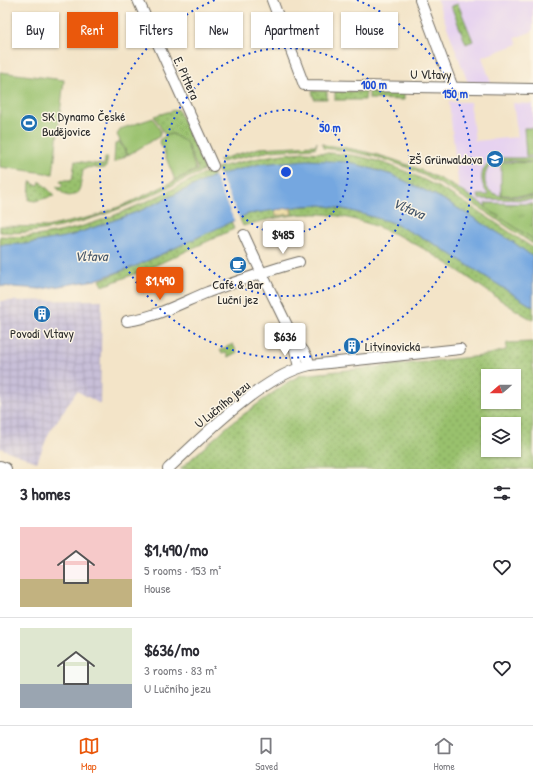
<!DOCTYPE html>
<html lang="en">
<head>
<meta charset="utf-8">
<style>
  :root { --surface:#fff; --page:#f7f7f7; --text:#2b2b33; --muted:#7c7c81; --line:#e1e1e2; --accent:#ea580c }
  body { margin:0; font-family:"Patrick Hand",sans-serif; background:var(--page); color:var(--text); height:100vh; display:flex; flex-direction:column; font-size:15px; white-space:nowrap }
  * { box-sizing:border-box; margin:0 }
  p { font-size:13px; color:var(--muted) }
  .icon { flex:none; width:22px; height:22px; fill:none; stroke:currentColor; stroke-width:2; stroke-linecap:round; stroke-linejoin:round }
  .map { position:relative; height:469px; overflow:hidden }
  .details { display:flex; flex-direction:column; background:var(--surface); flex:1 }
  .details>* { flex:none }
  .hud { position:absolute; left:12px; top:12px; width:509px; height:36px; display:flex; gap:8px }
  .needle { width:26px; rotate:250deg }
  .tools { position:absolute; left:481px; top:369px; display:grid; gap:8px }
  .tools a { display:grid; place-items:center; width:40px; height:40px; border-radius:0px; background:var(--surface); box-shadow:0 1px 3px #0004; font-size:20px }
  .price { position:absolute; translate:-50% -34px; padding:0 9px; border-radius:4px; background:#fff; color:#222; font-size:13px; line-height:26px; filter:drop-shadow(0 1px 2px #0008) }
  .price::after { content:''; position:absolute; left:50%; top:24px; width:12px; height:9px; margin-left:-6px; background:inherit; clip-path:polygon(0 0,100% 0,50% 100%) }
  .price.current { background:var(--accent); color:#fff }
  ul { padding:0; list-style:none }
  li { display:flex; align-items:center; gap:12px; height:100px; padding:0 20px }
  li+li { border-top:1px solid var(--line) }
  li span { display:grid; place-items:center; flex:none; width:112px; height:80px; border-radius:0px; color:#555 }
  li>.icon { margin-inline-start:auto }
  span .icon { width:48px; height:48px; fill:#fffc; stroke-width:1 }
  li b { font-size:17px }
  h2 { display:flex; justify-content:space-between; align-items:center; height:48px; padding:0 20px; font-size:17px }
  .tag { padding:0 14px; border-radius:0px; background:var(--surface); box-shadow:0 1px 3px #0004; font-size:14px; line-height:36px }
  .tag.current { background:var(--accent); color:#fff }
  .tabs { display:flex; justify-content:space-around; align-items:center; height:56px; border-top:1px solid var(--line); background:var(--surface); font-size:11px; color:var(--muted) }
  .tabs a { display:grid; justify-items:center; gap:2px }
  .tabs .current { color:var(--accent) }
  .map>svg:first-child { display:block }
  .built { fill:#e6d2f0 }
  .industrial { fill:url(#industrial-grid) }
  .grass { fill:url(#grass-dots); stroke:#62764c; fill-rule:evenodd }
  .sand { fill:url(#sand-dots); stroke:#8c8264 }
  .park { fill:url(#park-tufts); stroke:#62764c }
  .pitch { fill:#99c16d; stroke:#62764c }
  .water { fill:#74a7e0; stroke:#506986 }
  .pier { fill:#f3e4c8 }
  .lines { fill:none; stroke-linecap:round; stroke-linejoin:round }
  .minor-casing { stroke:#716c62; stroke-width:12 }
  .major-casing { stroke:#716c62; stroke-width:14 }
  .minor { stroke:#fff; stroke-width:10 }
  .major { stroke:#fff; stroke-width:12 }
  .ring { fill:none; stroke:#1d4ed8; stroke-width:2; stroke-dasharray:2 4 }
  .labels { text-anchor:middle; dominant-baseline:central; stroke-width:3; stroke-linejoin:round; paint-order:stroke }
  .street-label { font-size:13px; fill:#2b2b2b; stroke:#fcf5e5 }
  .poi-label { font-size:13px; fill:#2b2b2b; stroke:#fcf5e5; text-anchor:start }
  .water-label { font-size:14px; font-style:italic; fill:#45566a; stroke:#fcf5e5 }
  .centre { fill:#1d4ed8; stroke:#fcf5e5; stroke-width:2 }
  .ring-label { font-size:12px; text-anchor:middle; font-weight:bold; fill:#1d4ed8; stroke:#fcf5e5; stroke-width:3; stroke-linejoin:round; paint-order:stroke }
</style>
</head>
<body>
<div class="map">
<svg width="533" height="469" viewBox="0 0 533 469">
  <defs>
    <pattern id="industrial-grid" width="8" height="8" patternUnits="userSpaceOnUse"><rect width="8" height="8" fill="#c8bfd8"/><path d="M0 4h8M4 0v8" fill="none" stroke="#aca4ba"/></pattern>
    <pattern id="grass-dots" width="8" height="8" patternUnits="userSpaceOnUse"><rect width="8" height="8" fill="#99c16d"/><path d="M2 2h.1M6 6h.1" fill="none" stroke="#7d9d5a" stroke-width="1.8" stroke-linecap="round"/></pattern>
    <pattern id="sand-dots" width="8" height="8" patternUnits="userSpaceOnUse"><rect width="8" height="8" fill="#eeda9e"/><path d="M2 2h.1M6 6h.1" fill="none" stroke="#cb8" stroke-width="1.8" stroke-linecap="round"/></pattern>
    <pattern id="park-tufts" width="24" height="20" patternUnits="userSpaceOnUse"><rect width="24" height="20" fill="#99c16d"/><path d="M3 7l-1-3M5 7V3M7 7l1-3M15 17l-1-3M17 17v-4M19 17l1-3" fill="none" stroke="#7d9d5a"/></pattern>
  </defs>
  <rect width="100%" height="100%" fill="#fcf5e5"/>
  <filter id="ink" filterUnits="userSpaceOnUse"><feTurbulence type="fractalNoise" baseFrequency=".025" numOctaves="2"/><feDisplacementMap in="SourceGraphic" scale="8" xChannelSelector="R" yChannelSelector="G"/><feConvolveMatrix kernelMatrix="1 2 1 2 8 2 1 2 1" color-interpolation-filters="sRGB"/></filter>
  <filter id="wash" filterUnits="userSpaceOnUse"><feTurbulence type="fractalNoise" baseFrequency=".012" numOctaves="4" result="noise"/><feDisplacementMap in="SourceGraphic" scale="16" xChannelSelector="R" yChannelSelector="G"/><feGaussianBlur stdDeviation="0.9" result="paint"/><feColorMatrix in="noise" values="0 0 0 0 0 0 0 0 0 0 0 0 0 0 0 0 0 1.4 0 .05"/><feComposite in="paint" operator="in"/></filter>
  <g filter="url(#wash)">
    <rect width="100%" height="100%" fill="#f3e4c8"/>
    <g class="built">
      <polygon points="437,0 533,0 533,31 515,38 518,44 482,57 491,83 468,83"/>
      <polygon points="449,102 470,102 475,141 518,137 513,103 533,104 533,239 459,190"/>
    </g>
    <polygon class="industrial" points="102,300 100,404 77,391 49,433 37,462 0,448 0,301"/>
    <g class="grass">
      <polygon points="458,4 473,41 466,44 451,6"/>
      <polygon points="312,91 327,91 327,99 314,99"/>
      <polygon points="335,91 366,92 365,100 335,100"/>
      <polygon points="369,91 404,92 404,100 369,99"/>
      <path d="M178 109 205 170C156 193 114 215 60 227 40 231 21 234 0 232V226L47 227 95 216 124 205 198 170 186 142 172 134 165 135 154 116Z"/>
      <polygon points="119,141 127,155 114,163 115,144"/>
      <polygon points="317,142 316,147 314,148 270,151 222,162 218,160 259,148 315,145"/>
      <path d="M322 143 324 145C364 149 402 160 438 178 471 194 502 219 533 239V244C497 220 462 194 423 175 392 159 357 151 323 148Z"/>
      <path d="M305 152C324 153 343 153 362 157 426 172 479 212 533 248V257L513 242 441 198 392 175 349 162 260 164 220 175 217 168C247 160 273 154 305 152Z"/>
      <path d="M105 158H108L106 167 105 168C97 170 88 164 83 171L79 192C67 199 66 196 56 187L57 186 60 188 63 185 60 182 61 180H72L75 161 104 165Z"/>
      <path d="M211 170 214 176 140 211 70 236 26 244 0 245V236C73 243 148 201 211 170Z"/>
      <polygon points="32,181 33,184 39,185 40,181 54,195 54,196 35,201 29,200 30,183"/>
      <path d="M322 205 348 210 391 222 438 246 533 307V320C500 302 471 278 439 258 404 236 363 217 321 214 294 213 268 219 243 226L239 217 248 214 275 209 276 216 292 213 291 207Z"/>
      <polygon points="231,221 234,229 150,268 103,286 100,280 154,258"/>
      <path d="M533 342V469H180L229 425 288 382 301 375 482 356 506 350 507 343ZM488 376H514V402H488ZM488 424H514V450H488Z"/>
    </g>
    <polygon class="sand" points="291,207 292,214 276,216 275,209"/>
    <g class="park">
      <polygon points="485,203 533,204 533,239 486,208"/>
      <polygon points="233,344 237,353 228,357 226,353 222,354 220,350"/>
    </g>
    <g class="pitch">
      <polygon points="0,72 64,80 53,174 0,167"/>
      <polygon points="153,118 161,132 159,133 160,136 128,155 117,135 120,129"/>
      <polygon points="524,128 533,128 533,156 526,156"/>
      <polygon points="172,134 186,142 196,170 175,180 159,140 165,136"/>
      <path d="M499 158H533V162C523 162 504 159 495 162 489 164 486 171 485 177 483 202 517 196 533 197V200L479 199 478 195H489C477 182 480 162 499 158Z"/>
      <polygon points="501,162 533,163 533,196 501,195"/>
    </g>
    <polygon class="water" points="307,160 349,162 392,175 441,198 513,242 533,257 533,307 438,246 391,222 348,210 322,205 302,206 248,214 138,265 95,280 41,289 0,286 0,245 26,244 70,236 140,211 214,176 260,164"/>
    <polygon class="pier" points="219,173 240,219 235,222 213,174"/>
  </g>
  <g filter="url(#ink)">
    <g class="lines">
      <defs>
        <g id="minor">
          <polyline points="138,0 213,166"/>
          <polyline points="272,0 304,85 533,89"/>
          <polyline points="420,0 453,88"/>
          <path d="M244 235C260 271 278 306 295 342 297 345 299 345 301 348 306 353 308 359 310 365"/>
          <path d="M127 321C157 317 181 303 208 292 238 281 268 270 299 262"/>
          <polyline points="296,344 295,350 299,367"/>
          <path d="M168 469C203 436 263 375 310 365L460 349"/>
        </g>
        <polyline id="major" points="0,467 5,469"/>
      </defs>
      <use href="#minor" class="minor-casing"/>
      <use href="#major" class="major-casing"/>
      <use href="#minor" class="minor"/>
      <use href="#major" class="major"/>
    </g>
  </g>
  <g class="ring">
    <circle cx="286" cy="172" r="62"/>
    <circle cx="286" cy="172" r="124"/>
    <path d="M357 0A186 186 0 1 1 215 0"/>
  </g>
  <defs>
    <symbol id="stadium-disc" viewBox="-11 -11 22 22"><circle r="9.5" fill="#1f6fb2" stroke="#fcf5e5"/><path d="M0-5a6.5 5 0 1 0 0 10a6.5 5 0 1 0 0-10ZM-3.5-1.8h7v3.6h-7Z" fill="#fff"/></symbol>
    <symbol id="school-disc" viewBox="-11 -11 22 22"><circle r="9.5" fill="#1f6fb2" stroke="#fcf5e5"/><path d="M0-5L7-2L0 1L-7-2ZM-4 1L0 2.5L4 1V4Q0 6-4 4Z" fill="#fff"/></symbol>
    <symbol id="cafe-disc" viewBox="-11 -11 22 22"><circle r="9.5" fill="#1f6fb2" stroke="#fcf5e5"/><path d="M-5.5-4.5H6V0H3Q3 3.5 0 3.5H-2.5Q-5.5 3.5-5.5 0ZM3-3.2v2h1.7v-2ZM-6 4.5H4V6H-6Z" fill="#fff"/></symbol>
    <symbol id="building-disc" viewBox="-11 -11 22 22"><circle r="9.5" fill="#1f6fb2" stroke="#fcf5e5"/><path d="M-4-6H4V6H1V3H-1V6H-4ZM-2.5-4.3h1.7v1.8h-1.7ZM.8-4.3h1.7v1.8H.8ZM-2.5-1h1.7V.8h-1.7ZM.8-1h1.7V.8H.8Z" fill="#fff"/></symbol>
  </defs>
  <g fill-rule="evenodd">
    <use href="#stadium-disc" x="19" y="113" width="20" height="20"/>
    <use href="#school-disc" x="485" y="149" width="20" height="20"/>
    <use href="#cafe-disc" x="228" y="255" width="20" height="20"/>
    <use href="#building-disc" x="32" y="304" width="20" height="20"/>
    <use href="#building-disc" x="342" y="336" width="20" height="20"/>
  </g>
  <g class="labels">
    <g class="street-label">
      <text transform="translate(431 74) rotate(1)">U Vltavy</text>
      <text transform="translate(187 78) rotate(66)">E. Pittera</text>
      <text transform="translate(222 404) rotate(-39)">U Lučního jezu</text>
    </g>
    <g class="poi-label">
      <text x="42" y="116">SK Dynamo České<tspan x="42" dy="15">Budějovice</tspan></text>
      <text x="482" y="159" text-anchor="end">ZŠ Grünwaldova</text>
      <text x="238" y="284" text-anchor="middle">Café &amp; Bar<tspan x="238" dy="15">Luční jez</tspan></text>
      <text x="42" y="333" text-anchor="middle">Povodí Vltavy</text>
      <text x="365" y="346">Litvínovická</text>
    </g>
    <g class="water-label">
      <text transform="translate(409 208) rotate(23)">Vltava</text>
      <text x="91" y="255">Vltava</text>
    </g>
  </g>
  <circle cx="286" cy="172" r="6" class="centre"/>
  <g class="ring-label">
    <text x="374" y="89">100 m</text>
    <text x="455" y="98">150 m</text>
    <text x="330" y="132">50 m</text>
  </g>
</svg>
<div class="tools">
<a><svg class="needle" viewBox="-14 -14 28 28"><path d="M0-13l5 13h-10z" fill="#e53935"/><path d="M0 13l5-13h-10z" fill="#7c7c81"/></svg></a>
<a><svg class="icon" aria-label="layers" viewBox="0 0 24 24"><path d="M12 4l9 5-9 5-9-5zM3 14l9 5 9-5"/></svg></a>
</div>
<b class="price" style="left:283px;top:255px">$485</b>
<b class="price current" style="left:160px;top:301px">$1,490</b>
<b class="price" style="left:285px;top:357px">$636</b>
<div class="hud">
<a class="tag">Buy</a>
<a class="tag current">Rent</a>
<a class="tag">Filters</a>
<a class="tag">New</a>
<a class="tag">Apartment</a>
<a class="tag">House</a>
</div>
</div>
<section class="details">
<h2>3 homes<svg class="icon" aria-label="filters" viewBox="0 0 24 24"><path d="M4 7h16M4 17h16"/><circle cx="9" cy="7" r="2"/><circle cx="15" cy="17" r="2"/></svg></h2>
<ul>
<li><span style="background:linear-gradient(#f6c9c9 65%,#c2b280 0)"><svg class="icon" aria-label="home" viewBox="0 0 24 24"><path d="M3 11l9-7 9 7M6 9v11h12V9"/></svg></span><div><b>$1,490/mo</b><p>5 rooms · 153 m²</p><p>House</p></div><svg class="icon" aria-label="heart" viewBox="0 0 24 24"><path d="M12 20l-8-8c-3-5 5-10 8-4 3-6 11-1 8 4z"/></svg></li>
<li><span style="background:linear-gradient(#dfe7d0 70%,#9aa5b1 0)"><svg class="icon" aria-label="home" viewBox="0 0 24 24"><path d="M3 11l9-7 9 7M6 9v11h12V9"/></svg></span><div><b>$636/mo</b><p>3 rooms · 83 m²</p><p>U Lučního jezu</p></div><svg class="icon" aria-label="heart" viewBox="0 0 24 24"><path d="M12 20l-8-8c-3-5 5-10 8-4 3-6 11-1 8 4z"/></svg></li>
</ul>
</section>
<nav class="tabs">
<a class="current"><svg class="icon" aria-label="map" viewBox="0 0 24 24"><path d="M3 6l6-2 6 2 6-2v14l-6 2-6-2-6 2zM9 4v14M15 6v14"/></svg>Map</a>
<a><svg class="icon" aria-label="saved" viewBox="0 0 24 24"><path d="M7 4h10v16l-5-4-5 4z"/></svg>Saved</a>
<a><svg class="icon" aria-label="home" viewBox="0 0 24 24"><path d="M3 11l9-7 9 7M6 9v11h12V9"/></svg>Home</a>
</nav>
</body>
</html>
